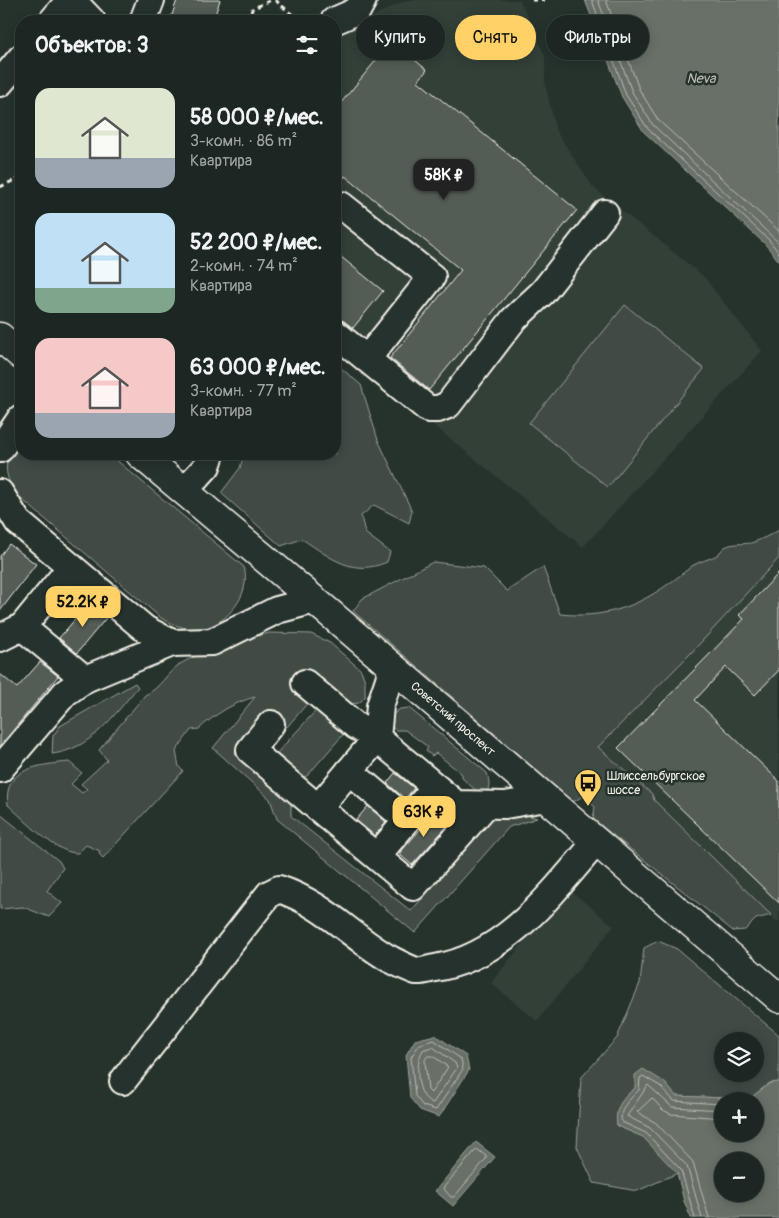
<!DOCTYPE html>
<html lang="ru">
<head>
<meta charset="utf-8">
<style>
  :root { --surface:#1c2622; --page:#252e2a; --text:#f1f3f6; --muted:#a0a5a5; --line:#3a4340; --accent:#ffd166 }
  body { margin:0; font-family:Pangolin,sans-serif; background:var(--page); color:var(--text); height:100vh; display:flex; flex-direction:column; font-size:19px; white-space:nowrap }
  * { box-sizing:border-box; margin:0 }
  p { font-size:16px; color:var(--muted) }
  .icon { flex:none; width:28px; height:28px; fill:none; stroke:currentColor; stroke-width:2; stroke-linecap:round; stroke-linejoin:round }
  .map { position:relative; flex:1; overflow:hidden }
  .sheet { position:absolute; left:15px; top:15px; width:326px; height:445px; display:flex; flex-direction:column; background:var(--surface); border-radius:20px; box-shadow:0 2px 12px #0003,0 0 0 1px var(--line) }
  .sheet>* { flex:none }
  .hud { position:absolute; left:356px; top:15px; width:348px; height:45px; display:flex; gap:10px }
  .controls { position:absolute; left:714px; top:1032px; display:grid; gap:10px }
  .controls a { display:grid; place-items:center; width:50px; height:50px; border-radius:50%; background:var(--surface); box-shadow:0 2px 12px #0003,0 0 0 1px var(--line); font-size:25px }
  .price { position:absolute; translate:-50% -42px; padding:0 11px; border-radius:10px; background:var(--accent); color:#111; font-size:16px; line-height:32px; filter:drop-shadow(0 1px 2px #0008) }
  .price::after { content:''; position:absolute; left:50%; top:30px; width:15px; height:11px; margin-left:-8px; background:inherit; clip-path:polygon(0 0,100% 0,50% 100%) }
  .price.active { background:#222; color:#fff }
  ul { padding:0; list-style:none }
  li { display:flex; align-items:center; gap:15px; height:125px; padding:0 20px }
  li span { display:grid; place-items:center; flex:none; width:140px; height:100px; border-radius:15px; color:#555 }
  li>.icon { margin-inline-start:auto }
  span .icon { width:60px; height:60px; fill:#fffc; stroke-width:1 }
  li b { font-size:21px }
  h2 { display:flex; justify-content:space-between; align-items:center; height:60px; padding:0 20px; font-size:21px }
  .chip { padding:0 18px; border-radius:22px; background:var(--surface); box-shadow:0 2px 12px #0003,0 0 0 1px var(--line); font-size:18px; line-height:45px }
  .chip.active { background:var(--accent); color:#111 }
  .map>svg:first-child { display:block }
  .built { fill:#333f39 }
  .green { fill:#414b45; stroke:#9a9e96; fill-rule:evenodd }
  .water { fill:#676f68; stroke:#9fa39b; fill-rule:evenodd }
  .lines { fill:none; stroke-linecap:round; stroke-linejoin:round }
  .shore { stroke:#bcbdb5; stroke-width:1 }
  .building { fill:#525c55; stroke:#f4f1e8 }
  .minor-casing { stroke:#f4f1e8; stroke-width:30 }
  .major-casing { stroke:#f4f1e8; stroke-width:31 }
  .path { stroke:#f4f1e8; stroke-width:3; stroke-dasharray:5 4; stroke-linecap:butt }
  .minor { stroke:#26332d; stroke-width:26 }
  .major { stroke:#26332d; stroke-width:28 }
  .labels { text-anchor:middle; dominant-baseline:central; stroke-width:5; stroke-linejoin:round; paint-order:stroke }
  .street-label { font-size:12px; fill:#f4f1e8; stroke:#26332d }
  .poi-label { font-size:12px; fill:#f4f1e8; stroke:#26332d; text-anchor:start }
  .water-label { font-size:14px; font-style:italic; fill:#bcbdb5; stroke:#26332d }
</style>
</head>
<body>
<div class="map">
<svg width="779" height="1218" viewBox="0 0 779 1218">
  <rect width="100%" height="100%" fill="#26332d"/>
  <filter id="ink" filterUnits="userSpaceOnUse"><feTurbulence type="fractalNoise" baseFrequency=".02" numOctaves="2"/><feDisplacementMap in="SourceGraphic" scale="10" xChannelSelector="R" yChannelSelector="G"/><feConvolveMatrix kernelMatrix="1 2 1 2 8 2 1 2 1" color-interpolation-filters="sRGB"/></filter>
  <g filter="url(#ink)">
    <g class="built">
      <polygon points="407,0 520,0 545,56 545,83 556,131 593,187 703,276 762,351 583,547 335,345 335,34"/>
      <polygon points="779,558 779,920 777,922 654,800 652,794 598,747 691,653"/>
      <polygon points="567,888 614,926 537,1021 491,983"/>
    </g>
    <g class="green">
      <polygon points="625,305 704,369 608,487 529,423"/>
      <path d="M335 363 361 385 378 440 412 511 409 523 374 505 361 516 365 533 390 552 387 562C352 577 331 558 302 539L281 546 221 493 240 468 244 454H335Z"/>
      <path d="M21 436V454H109L244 567C252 594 226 627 198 629 185 630 172 624 161 618L17 495C0 470 5 459 21 436Z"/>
      <path d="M779 530V558L691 653 598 747 652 794 654 800 771 915 756 919 745 930 733 931 593 819 595 807 583 796 573 802 353 611 362 599 433 562 484 568 507 591 543 567 560 614C616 620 650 600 692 566 699 561 709 560 717 555 720 553 722 549 725 547 731 543 744 544 751 543 760 540 771 535 779 530Z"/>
      <path d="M269 633 311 634 330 643 361 670 365 681V697L359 703 350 704 302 671 291 684 310 700 287 727 269 711 234 754 286 797 291 804V816L411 911 496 815 516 812 537 818 509 827 415 933 277 819 270 799 213 748 255 697C234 702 214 715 199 729L191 730 176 751 179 767 183 771 103 858 99 854 100 851 86 845 78 853C56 854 25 820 8 805 2 767 41 765 69 762L82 773 71 784 82 793 87 789 81 784 107 760 99 750 145 695C161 688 166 673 180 664 207 648 240 641 269 633Z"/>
      <path d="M135 683 138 687C113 716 92 749 52 754L53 736 60 726Z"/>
      <polygon points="321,705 347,730 307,776 303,777 276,754"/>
      <path d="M409 708 487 773C489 781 491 787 485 794H480L462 778V774L436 753 432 756 426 751 428 747 405 730H396L389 725 392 715 400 709Z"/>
      <polygon points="0,814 59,861 63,868 47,891 62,903 49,917 23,907 0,909"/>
      <path d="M658 941 677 949 779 1035V1082L770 1083 749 1099 675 1096 664 1082C627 1089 625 1089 617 1126L643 1136 678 1173 637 1191 594 1183 577 1147 581 1078 617 1038 640 983 644 948ZM722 1041H755V1074H722Z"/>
    </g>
    <g class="water">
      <polygon points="585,0 779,0 779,261 765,244 644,132 622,97"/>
      <polygon points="435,1035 466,1056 469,1070 439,1117 420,1110 410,1098 406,1055 415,1040"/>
      <path d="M643 1069 664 1082 676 1096 749 1099 770 1083 779 1082V1218H691L684 1201 677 1173 643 1137 617 1126C614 1108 622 1099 635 1088V1075ZM722 1101H755V1134H722ZM722 1161H755V1194H722Z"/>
      <polygon points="476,1142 495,1157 453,1206 435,1191"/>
    </g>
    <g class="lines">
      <g class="shore">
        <polyline points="592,0 626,95 648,129 769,240 779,253"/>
        <polyline points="598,0 632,92 653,125 779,243"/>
        <polyline points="606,0 639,89 658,120 779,231"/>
        <polygon points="434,1040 461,1059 463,1069 436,1110 423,1106 415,1096 411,1057 419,1045"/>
        <path d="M433 1047 455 1063 457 1068 433 1103C416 1098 414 1064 423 1050Z"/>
        <polygon points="428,1056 433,1056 448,1067 431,1093 428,1090 425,1060"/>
        <polygon points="478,1150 486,1156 486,1159 454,1197 451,1197 443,1188 475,1151"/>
        <path d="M695 1218 681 1170 646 1133 622 1122C618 1109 630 1099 639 1090L640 1078 643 1076 660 1086 674 1101 722 1104"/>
        <polyline points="702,1218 687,1166 650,1128 627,1116 648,1085 672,1107 722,1110"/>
        <polyline points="709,1218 693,1162 656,1123 637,1112 652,1098 663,1110 671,1114 722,1118"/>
      </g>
    </g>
    <g class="building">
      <polygon points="177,0 220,0 213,21 170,21"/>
      <polygon points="392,41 427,70 418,81 577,210 429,390 390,358 461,270 345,176 335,188 335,110"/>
      <polygon points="335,252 383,291 353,328 344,321 335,318"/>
      <polygon points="9,544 36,564 0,611 0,556"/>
      <polygon points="779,573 779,670 755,695 726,667 695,700 779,781 779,903 618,748 744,619 739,615"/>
      <polygon points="90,602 107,617 77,653 59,638"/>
      <polygon points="40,662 58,676 0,746 0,674 17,688"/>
      <polygon points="395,773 414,788 405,799 387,783"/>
      <polygon points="368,806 386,822 375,836 356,820"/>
      <polygon points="436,811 450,823 412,865 399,854"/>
    </g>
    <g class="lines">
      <defs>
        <g id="minor">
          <polyline points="72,0 92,21"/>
          <polyline points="52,21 70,0"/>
          <polyline points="143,21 151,0"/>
          <polyline points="334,21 357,11 363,0"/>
          <polyline points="0,83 21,58"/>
          <polyline points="341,205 432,277 367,359"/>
          <polyline points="335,333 428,409 438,409 448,405 513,320 543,292 605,213"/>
          <polyline points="0,449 21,418"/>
          <polyline points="184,491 207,466 211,454"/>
          <polyline points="0,493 18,522 145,629 172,643 212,642 277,610 315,600"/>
          <polyline points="71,567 22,627 85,679 172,643"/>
          <polyline points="0,638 22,627"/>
          <polyline points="393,667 380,706 377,738 456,804 505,805 546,798"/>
          <polyline points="305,683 356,726 377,738 318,808 413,887 485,806"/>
          <polyline points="271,724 250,750 318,808"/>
          <polyline points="0,769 65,693 85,679"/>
          <polyline points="349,771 407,820"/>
          <polyline points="377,856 435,787"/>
          <path d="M123 1081 269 894 279 889C324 904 349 935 388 958 396 962 407 968 416 971 421 972 429 969 435 968 505 957 553 892 596 842"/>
        </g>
        <g id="major">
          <polyline points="0,337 21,355"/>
          <path id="s1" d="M140 454 326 610 779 998"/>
        </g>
      </defs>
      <use href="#minor" class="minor-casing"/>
      <use href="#major" class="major-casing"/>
      <g class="path">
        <polyline points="275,0 300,21"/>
        <polyline points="532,0 544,0"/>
        <polyline points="249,21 252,9 271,0"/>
        <polyline points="0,187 21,177"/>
      </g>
      <use href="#minor" class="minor"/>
      <use href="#major" class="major"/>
    </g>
  </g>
  <defs>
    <symbol id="bus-pin" viewBox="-11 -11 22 30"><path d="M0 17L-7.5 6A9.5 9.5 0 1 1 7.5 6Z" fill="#ffd166" stroke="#26332d"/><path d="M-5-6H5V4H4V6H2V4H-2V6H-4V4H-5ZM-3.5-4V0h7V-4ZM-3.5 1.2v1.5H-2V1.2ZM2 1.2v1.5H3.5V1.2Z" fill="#111"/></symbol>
  </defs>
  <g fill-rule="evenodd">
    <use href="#bus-pin" x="572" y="767" width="32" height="43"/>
  </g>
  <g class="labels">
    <g class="street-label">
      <text stroke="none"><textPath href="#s1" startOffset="410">Советский проспект</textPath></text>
    </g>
    <g class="poi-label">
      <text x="607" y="776">Шлиссельбургское<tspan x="607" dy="14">шоссе</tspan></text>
    </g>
    <g class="water-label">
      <text x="701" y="78">Neva</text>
    </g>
  </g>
</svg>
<div class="controls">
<a><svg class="icon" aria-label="layers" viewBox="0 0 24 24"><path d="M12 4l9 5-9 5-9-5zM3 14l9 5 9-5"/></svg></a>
<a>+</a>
<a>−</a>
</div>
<b class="price active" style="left:444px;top:201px">58K ₽</b>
<b class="price" style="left:83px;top:628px">52.2K ₽</b>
<b class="price" style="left:424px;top:838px">63K ₽</b>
<div class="hud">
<a class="chip">Купить</a>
<a class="chip active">Снять</a>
<a class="chip">Фильтры</a>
</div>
<section class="sheet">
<h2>Объектов: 3<svg class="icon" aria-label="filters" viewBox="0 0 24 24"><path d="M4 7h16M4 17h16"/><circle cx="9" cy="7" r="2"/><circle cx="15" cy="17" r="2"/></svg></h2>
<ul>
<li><span style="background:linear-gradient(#dfe7d0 70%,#9aa5b1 0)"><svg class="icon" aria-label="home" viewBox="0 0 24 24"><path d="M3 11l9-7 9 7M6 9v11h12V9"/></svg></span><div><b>58 000 ₽/мес.</b><p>3-комн. · 86 m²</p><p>Квартира</p></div></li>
<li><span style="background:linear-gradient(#bfe0f5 75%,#7fa58c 0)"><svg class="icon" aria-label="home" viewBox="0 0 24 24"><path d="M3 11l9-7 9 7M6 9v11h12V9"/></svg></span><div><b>52 200 ₽/мес.</b><p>2-комн. · 74 m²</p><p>Квартира</p></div></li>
<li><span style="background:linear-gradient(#f6c9c9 75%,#9aa5b1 0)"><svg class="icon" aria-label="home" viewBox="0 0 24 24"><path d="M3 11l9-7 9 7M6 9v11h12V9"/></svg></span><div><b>63 000 ₽/мес.</b><p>3-комн. · 77 m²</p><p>Квартира</p></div></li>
</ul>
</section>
</div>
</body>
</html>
